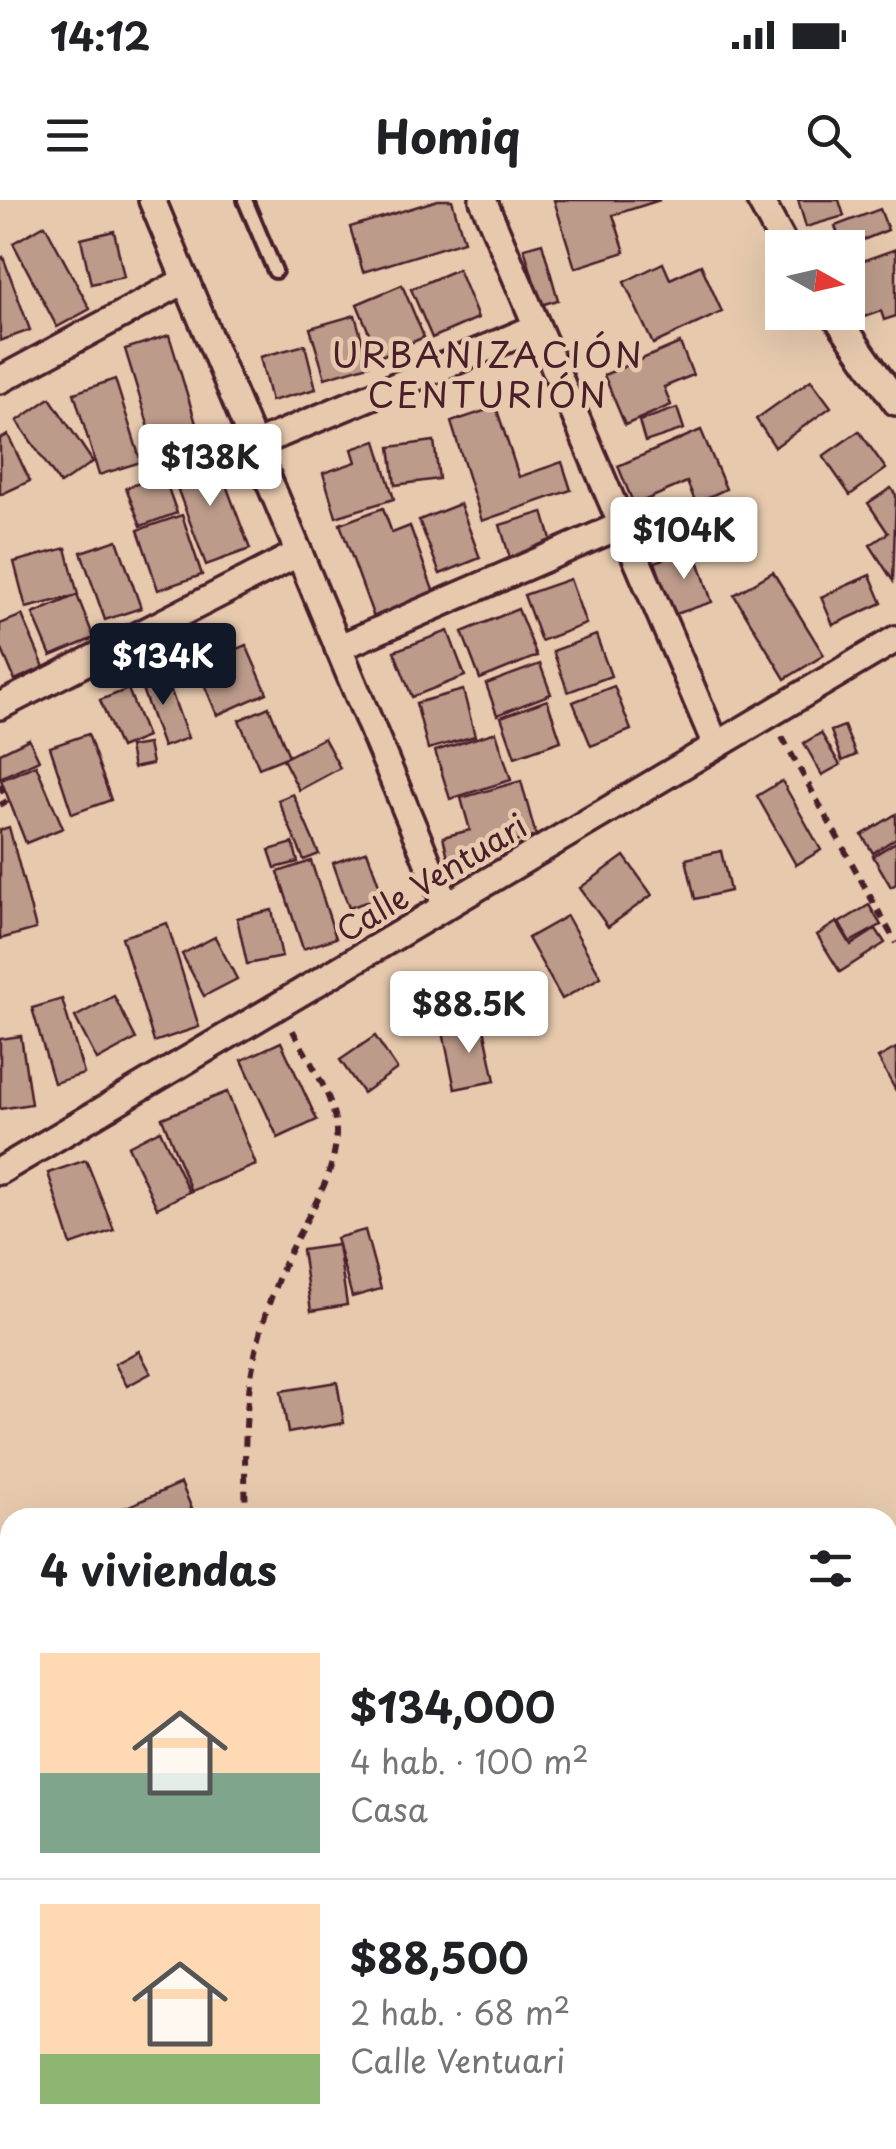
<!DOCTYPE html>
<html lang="es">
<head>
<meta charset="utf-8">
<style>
  :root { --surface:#fff; --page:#f6f6f6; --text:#202124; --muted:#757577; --line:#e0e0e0; --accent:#111827 }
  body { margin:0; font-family:"Playpen Sans",sans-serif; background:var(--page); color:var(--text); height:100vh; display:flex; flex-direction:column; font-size:38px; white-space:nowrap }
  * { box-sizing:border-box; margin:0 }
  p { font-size:32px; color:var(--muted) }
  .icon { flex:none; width:55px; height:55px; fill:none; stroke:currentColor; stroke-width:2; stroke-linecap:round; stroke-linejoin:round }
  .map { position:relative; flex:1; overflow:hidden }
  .details { position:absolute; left:0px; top:1308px; width:898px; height:642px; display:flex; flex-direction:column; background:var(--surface); border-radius:30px 30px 0 0; box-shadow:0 10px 40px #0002 }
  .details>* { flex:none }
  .needle { width:65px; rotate:98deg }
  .buttons { position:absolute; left:765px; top:30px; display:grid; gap:20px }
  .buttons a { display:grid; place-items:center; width:100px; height:100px; border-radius:0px; background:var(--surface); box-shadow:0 10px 40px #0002; font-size:50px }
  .price { position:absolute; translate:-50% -85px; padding:0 22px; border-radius:10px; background:#fff; color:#222; font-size:32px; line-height:65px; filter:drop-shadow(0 2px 5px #0008) }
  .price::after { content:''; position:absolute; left:50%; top:60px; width:30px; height:22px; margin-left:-15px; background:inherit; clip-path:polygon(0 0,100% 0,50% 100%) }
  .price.current { background:var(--accent); color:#fff }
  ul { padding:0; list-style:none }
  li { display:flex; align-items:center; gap:30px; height:250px; padding:0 40px }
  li+li { border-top:2px solid var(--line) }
  li span { display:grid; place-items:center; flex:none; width:280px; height:200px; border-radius:0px; color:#555 }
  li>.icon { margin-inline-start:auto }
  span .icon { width:120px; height:120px; fill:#fffc; stroke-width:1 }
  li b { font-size:42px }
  h2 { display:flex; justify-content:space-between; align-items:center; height:120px; padding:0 40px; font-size:42px }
  .status { display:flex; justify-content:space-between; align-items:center; height:70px; padding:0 50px; background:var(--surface); direction:ltr }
  .status svg { height:28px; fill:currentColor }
  header { display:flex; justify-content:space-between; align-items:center; height:130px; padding:0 40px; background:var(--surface); font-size:45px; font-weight:700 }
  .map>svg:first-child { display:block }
  .building { fill:#bc9b8a; stroke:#4a1f2b; stroke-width:2.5 }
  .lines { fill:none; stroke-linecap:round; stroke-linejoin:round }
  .service-casing { stroke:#4a1f2b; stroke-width:20 }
  .minor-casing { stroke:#4a1f2b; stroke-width:32 }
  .path { stroke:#4a1f2b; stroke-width:6; stroke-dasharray:10 8; stroke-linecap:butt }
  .service { stroke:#e7caae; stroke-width:12 }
  .minor { stroke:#e7caae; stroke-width:25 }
  .labels { text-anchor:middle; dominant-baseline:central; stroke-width:9; stroke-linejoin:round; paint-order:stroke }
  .street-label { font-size:32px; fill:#4a1f2b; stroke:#e7caae }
  .neighbourhood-label { font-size:35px; letter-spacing:2.5px; fill:#4a1f2b; stroke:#e7caae }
</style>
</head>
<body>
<div class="status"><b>14:12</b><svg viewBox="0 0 49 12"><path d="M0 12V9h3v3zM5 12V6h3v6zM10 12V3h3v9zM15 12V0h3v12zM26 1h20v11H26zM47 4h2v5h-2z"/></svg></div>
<header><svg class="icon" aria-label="menu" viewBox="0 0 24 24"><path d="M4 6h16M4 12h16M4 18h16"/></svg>Homiq<svg class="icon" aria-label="search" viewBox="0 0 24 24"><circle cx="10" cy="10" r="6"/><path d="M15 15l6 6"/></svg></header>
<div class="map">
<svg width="896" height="1949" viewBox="0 0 896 1949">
  <rect width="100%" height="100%" fill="#e7caae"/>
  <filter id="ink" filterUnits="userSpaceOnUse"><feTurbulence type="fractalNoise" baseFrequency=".01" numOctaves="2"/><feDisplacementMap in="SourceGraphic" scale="20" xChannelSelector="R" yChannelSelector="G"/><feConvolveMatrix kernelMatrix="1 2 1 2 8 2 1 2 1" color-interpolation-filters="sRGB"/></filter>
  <g filter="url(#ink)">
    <g class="building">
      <polygon points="438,0 452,0 464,41 363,72 350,27"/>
      <polygon points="554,0 660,0 613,15 625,52 575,68"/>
      <polygon points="798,0 839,0 844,16 806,27"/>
      <polygon points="880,9 888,30 843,48 835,26"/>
      <polygon points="45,25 90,109 57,127 13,43"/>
      <polygon points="114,31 124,77 91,84 81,39"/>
      <polygon points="542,43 558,100 541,105 524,48"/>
      <polygon points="896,49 896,116 884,120 881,111 861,118 848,66"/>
      <polygon points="3,57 30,130 0,141 0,59"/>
      <polygon points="663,63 670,79 701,65 722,112 653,144 624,82"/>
      <polygon points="458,69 478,118 432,138 411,89"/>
      <polygon points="402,85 424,137 379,157 357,104"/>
      <polygon points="355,115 369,165 325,178 310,128"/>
      <polygon points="169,135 205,253 192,257 189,247 158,257 125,149"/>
      <polygon points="680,143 693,175 664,187 671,205 625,225 604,175"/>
      <polygon points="305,145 316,189 271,201 260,157"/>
      <polygon points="115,179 141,262 99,275 74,193"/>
      <polygon points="811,180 831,207 775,247 756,219"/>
      <polygon points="50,198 93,262 60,284 17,221"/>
      <polygon points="496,207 519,277 562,262 571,290 482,321 451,222"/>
      <polygon points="677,208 684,229 645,242 639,221"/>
      <polygon points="701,230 726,289 696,303 687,282 634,305 618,266"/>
      <polygon points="859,231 886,269 850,295 823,256"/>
      <polygon points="8,235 30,281 0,295 0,239"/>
      <polygon points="376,241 394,299 336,317 323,273 356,262 352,249"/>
      <polygon points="434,241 439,279 395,285 390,247"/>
      <polygon points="214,253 250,349 206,365 170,269"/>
      <polygon points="163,274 177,313 141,326 126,288"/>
      <polygon points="891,288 896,295 893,381 870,345 888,333 868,303"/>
      <polygon points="460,304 480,358 440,374 419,320"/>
      <polygon points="383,308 392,333 410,326 438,404 377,426 340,324"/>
      <polygon points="543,312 556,356 513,368 500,325"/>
      <polygon points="182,315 202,375 158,390 138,330"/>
      <polygon points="117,340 141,408 105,420 81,352"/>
      <polygon points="66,348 78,395 26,408 14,362"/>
      <polygon points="694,348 712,402 673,415 655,362"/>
      <polygon points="773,372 824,455 785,479 734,395"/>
      <polygon points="870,375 882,403 833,425 821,397"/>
      <polygon points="570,379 586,424 541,441 524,395"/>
      <polygon points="77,395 94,438 51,456 33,414"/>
      <polygon points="518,409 537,456 480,479 462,432"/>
      <polygon points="22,415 44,467 15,480 0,445 0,424"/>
      <polygon points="448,431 465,476 412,497 394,451"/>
      <polygon points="596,435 611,476 568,492 553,451"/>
      <polygon points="246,445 267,493 217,515 197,467"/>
      <polygon points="540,464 551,494 497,515 486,484"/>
      <polygon points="163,469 188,538 163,547 138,478"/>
      <polygon points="614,486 631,530 591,546 573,502"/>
      <polygon points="128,489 147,537 120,548 100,500"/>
      <polygon points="463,490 475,536 428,549 416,503"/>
      <polygon points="547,500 561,541 515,557 501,517"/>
      <polygon points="269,507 289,556 259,568 239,520"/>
      <polygon points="844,526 856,555 842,561 831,531"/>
      <polygon points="496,532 511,580 450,599 435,551"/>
      <polygon points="821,533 840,565 822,575 804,543"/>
      <polygon points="88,534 111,600 72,614 50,547"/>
      <polygon points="324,538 340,568 299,590 283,559"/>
      <polygon points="29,539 39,560 0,578 0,553"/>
      <polygon points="148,544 152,564 133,568 129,547"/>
      <polygon points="36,565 63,628 26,643 1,580"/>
      <polygon points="521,581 536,636 449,661 443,637 470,630 461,598"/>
      <polygon points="782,581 821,650 796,665 757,596"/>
      <polygon points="293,594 319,654 304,660 278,600"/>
      <polygon points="896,614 896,638 873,653 862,635"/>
      <polygon points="9,627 36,729 0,739 0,630"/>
      <polygon points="896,642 896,684 891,687 873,656"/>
      <polygon points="293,643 298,662 275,668 269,650"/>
      <polygon points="367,651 383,696 349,708 333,663"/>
      <polygon points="721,651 730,691 695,699 686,659"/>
      <polygon points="624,656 652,695 608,727 580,688"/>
      <polygon points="311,661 336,738 303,749 278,672"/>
      <polygon points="869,705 881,725 850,742 839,723"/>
      <polygon points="272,710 282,757 247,764 237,718"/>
      <polygon points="567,716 601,777 562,799 528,738"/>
      <polygon points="837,722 851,745 876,729 885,743 840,772 817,735"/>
      <polygon points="167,723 199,827 154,842 122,737"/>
      <polygon points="215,737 237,779 204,796 182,754"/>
      <polygon points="114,796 136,839 97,860 75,817"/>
      <polygon points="62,799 84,874 54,883 32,808"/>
      <polygon points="483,823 495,881 455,889 443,832"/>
      <polygon points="21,836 31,904 0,909 0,839"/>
      <polygon points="375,836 397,869 363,893 340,860"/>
      <polygon points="281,842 317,920 278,938 242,860"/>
      <polygon points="896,848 896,891 878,858"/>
      <polygon points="227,892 256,965 191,991 162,918"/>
      <polygon points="160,930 189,992 157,1008 128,946"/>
      <polygon points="86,960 114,1030 71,1045 48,973"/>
      <polygon points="365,1030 381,1089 352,1097 336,1038"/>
      <polygon points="338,1045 347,1105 311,1111 302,1050"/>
      <polygon points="139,1151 151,1173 127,1186 115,1164"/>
      <polygon points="337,1182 344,1223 288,1233 281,1191"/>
      <polygon points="181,1283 192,1309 172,1318 120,1318 118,1311"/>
    </g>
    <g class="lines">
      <defs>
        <polyline id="service" points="245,0 275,71"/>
        <g id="minor">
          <polyline points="152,0 446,706"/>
          <polyline points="483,0 716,545"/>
          <polyline points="760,0 786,48"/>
          <polyline points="833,112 896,202"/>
          <polyline points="0,180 186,80"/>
          <polyline points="254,245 537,127"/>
          <polyline points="338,448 622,325"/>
          <polyline points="0,506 299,353"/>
          <polyline points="0,971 896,439"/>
        </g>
      </defs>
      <use href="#service" class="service-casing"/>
      <use href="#minor" class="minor-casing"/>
      <g class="path">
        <polyline points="782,537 896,743"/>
        <polyline points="0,584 7,601 0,605"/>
        <path d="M246 1318C243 1222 245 1159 282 1069 299 1026 336 982 336 934 337 899 308 860 292 829"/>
      </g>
      <use href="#service" class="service"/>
      <use href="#minor" class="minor"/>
    </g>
  </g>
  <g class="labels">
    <g class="street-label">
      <text transform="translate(431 677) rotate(-31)">Calle Ventuari</text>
    </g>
    <g class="neighbourhood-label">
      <text x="488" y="153">URBANIZACIÓN<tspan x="488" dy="40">CENTURIÓN</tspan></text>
    </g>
  </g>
</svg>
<div class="buttons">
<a><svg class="needle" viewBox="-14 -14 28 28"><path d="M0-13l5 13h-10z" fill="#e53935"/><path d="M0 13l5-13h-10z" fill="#757577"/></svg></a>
</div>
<b class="price" style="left:210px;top:309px">$138K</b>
<b class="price" style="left:684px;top:382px">$104K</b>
<b class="price current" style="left:163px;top:508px">$134K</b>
<b class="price" style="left:469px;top:856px">$88.5K</b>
<section class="details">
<h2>4 viviendas<svg class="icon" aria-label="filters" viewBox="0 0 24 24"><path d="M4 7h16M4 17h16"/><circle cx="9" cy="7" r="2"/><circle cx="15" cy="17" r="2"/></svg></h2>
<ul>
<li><span style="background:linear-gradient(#ffd9b3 60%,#7fa58c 0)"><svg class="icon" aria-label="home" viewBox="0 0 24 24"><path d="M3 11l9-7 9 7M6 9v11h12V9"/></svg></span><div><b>$134,000</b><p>4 hab. · 100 m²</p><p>Casa</p></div></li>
<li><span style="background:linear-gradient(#ffd9b3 75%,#8fb573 0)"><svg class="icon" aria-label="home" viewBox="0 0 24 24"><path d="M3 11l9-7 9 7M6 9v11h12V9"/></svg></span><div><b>$88,500</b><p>2 hab. · 68 m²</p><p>Calle Ventuari</p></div></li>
</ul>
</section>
</div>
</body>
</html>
